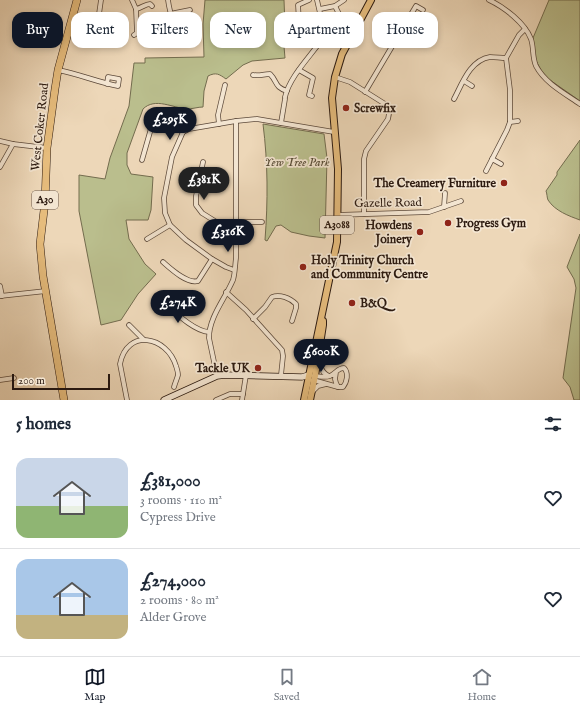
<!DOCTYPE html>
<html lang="en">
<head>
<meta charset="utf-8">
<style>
  :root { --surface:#fff; --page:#f6f6f7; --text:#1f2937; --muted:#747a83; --line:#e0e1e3; --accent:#111827 }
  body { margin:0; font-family:"IM FELL English",serif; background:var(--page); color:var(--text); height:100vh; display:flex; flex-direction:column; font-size:15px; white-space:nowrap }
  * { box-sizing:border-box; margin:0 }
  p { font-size:13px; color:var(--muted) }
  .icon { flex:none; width:22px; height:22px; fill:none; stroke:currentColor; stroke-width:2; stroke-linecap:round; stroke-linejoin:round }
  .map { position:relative; height:400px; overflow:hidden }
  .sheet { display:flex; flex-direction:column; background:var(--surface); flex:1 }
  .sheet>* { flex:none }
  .top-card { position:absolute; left:12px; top:12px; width:556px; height:36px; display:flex; gap:8px }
  .scale { position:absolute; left:12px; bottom:10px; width:98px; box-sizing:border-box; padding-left:4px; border:2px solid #2c1a10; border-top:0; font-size:11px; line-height:14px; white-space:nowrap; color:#2c1a10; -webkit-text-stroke:3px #f3e5d1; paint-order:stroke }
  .price { position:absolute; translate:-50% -34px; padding:0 9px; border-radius:14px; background:var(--accent); color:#fff; font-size:13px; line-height:26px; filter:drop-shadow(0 1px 2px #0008) }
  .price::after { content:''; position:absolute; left:50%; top:24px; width:12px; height:9px; margin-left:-6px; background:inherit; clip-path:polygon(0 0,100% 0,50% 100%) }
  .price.selected { background:#222; color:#fff }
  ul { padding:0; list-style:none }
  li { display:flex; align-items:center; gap:12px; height:100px; padding:0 16px }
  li+li { border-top:1px solid var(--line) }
  li span { display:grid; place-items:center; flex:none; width:112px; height:80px; border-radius:12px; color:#555 }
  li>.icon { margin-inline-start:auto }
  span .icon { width:48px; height:48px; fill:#fffc; stroke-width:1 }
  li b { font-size:17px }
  h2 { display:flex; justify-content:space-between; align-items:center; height:48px; padding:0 16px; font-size:17px }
  .pill { padding:0 14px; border-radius:12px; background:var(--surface); box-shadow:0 2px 6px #0003; font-size:14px; line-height:36px }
  .pill.selected { background:var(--accent); color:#fff }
  .tab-bar { display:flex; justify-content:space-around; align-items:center; height:56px; border-top:1px solid var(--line); background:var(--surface); font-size:11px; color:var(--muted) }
  .tab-bar a { display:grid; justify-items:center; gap:2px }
  .tab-bar .selected { color:var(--accent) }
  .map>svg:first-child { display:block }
  .green { fill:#babe8d; stroke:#736c4e }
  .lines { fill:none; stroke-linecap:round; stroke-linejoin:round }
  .street-casing { stroke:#5c493a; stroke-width:5.5 }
  .secondary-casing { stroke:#2c1a10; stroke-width:7 }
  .primary-casing { stroke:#2c1a10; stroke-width:8 }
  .highway-casing { stroke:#2c1a10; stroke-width:8 }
  .street { stroke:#f3e5d1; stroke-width:4 }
  .secondary { stroke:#f3e5d1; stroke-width:5.5 }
  .primary { stroke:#e6bc7c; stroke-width:6 }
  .highway { stroke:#e6bc7c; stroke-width:7 }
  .poi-dot { fill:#8f2418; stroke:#f3e5d1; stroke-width:1.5 }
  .labels { text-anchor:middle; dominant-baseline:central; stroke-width:3.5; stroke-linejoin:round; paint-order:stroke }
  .shield { fill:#f3e5d1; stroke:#68574a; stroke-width:1 }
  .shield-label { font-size:11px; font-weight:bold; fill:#2c1a10 }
  .poi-label { font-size:12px; font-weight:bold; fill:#2c1a10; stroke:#f3e5d1; text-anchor:start }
  .street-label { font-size:12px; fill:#2c1a10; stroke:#f3e5d1 }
  .park-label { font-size:12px; font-style:italic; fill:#574b36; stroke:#f3e5d1 }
</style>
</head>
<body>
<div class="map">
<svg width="580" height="400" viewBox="0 0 580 400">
  <rect width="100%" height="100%" fill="#edd7b8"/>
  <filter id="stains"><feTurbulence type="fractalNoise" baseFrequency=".005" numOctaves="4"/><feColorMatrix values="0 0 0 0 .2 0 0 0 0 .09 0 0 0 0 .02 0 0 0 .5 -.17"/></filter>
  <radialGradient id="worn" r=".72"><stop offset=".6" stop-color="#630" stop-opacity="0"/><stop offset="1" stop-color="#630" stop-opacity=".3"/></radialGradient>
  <g class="green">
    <path d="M205 0H284L285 27 283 35 285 58 252 61 243 65 226 79C219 74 216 72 208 76L204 91 203 107C198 107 192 109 187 109 173 108 155 97 143 109L127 153V165L131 174 153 177 151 210 148 220H126L129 239 145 264 156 274 138 294 121 320 101 325 79 211V175L105 179 110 158 129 106 134 63H145V58L204 57 203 24Z"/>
    <polygon points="549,0 580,0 580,101 547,78 541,70 534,57 533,38"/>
    <path d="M263 124 324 134 327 158 325 238 309 236 291 232 281 225 276 226 267 241 265 240C268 201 268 163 263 124Z"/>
    <path d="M580 140V220C569 216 555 211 548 200 547 198 547 193 546 191L557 175V172Z"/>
    <polygon points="580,234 580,400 574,400 570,387 563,378 576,288 574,279 567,267"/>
  </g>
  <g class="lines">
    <defs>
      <g id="street">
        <polyline points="132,0 136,9 137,33 134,35"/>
        <path d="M168 0C170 15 174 26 185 37L183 40"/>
        <path d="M489 0C504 7 525 23 531 39 534 48 532 57 536 66 545 83 564 93 580 104"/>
        <polyline points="335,6 339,14 346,21"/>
        <path d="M136 9C142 8 145 4 150 4L152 6"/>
        <polyline points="320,9 335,6 344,0"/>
        <polyline points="170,14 190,10"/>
        <polyline points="96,31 106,39 111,40 113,42"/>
        <polyline points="296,32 299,21 298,5 309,0"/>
        <polyline points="92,35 97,28 101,0"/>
        <polyline points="325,35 347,44"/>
        <polyline points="165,38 170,38 180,32"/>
        <path d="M58 70C79 74 97 82 118 86L119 79 108 77 107 84"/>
        <polyline points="299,70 313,78 309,95 312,96"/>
        <path d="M253 75C261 76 263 74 270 74 278 82 274 87 287 91"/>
        <path d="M335 77 350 82 385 104C389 109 390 112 388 119L366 151 364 159V214"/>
        <polyline points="464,81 472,86"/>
        <polyline points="365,92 416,6 423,10"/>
        <path d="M285 97C290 75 313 54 325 35L317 0"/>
        <path d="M454 99C462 84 470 60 490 57 495 57 501 58 506 58"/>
        <polyline points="510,122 518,121"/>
        <polyline points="281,123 285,99"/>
        <polyline points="219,124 218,115 225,85"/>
        <polyline points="0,141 13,144"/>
        <polyline points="492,159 501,164"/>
        <path d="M142 160 152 125C162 121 174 127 183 132"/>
        <polyline points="203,162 196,196 196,205 202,213 218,223 236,224 240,222 262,222"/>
        <polyline points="0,167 13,144 47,148"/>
        <polyline points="486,171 507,130 510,122 510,90 506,58 519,35 525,29"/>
        <polyline points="444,207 445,193"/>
        <polyline points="337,215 429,212 461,201"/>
        <polyline points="147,239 170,225"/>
        <path d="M163 262C171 269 187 284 198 281L212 259"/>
        <polyline points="234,270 226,267 212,259 186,240 170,225 165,213 164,198 172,157 183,132 189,129 236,121 257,119 334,132"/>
        <polyline points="0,286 2,296"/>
        <polyline points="226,292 246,310 282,350 283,356 281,375"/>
        <polyline points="0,296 46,291"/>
        <path d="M156 296C170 307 192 331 209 332"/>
        <path d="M253 319 265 307 272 297C280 294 290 298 296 304V308L292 321"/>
        <polyline points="129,325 143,339"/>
        <path d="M322 349C321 359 317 371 329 376"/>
        <path d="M217 376 209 338C209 317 225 299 233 280 235 274 235 265 236 258V121"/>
        <path d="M314 376C319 376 324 378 330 376 336 373 338 368 344 368 349 373 347 382 343 387H338L336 383 335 379 336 372"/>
        <polyline points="0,380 14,378"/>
        <polyline points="313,380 338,387"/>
        <polyline points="313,391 318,386 326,384"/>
        <path d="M127 400 120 364C127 328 167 336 176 366 177 369 178 372 178 375 177 379 175 383 174 387"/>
        <polyline points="216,400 230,394 243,394"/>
        <polyline points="242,400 246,375"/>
      </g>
      <polyline id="secondary" points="164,400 217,376 225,375 302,377 309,375"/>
      <g id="primary">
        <polyline points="304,400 337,242 338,169 332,98 335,77 342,54 371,0"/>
        <polyline points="310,400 315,376 323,325 323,321"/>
      </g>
      <polyline id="highway" points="64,400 43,276 40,244 45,202 47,148 55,89 58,70 77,0"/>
    </defs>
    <use href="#street" class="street-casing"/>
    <use href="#secondary" class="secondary-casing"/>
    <use href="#primary" class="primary-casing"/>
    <use href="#highway" class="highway-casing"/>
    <use href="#street" class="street"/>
    <use href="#secondary" class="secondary"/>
    <use href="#primary" class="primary"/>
    <use href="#highway" class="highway"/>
  </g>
  <g class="poi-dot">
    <circle cx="346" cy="108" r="4"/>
    <circle cx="504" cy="183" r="4"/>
    <circle cx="448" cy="223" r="4"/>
    <circle cx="420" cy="232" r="4"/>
    <circle cx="303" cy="267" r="4"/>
    <circle cx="352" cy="303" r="4"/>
    <circle cx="258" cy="368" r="4"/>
  </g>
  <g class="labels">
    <g class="shield">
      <rect x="32" y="191" width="26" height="18" rx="3"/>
      <rect x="320" y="216" width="34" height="18" rx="3"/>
    </g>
    <g class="shield-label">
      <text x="45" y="200">A30</text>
      <text x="337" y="225">A3088</text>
    </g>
    <g class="poi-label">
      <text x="354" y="108">Screwfix</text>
      <text x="496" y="183" text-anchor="end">The Creamery Furniture</text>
      <text x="456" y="223">Progress Gym</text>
      <text x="412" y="225" text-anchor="end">Howdens<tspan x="412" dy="14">Joinery</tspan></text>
      <text x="311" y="260">Holy Trinity Church<tspan x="311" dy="14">and Community Centre</tspan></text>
      <text x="360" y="303">B&amp;Q</text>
      <text x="250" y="368" text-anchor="end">Tackle UK</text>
    </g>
    <g class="street-label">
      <text transform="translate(40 127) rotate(-84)">West Coker Road</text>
      <text transform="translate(388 203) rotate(-1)">Gazelle Road</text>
    </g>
    <g class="park-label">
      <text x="297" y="162">Yew Tree Park</text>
    </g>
  </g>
  <rect width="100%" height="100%" filter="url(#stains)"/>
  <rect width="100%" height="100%" fill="url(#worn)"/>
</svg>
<div class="scale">200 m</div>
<b class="price" style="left:170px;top:141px">£295K</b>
<b class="price selected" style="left:204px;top:201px">£381K</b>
<b class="price" style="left:228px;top:253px">£316K</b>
<b class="price" style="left:178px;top:324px">£274K</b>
<b class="price" style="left:321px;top:373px">£600K</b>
<div class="top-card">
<a class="pill selected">Buy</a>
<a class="pill">Rent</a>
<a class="pill">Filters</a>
<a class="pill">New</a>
<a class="pill">Apartment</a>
<a class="pill">House</a>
</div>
</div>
<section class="sheet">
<h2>5 homes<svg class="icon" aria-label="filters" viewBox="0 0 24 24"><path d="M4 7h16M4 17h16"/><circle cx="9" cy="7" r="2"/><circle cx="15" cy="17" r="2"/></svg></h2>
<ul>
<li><span style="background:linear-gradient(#c9d6e8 60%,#8fb573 0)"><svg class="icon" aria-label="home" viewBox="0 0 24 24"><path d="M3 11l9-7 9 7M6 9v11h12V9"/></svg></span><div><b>£381,000</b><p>3 rooms · 110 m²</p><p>Cypress Drive</p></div><svg class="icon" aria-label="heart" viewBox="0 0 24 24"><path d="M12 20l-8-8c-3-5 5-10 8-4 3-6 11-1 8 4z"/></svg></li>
<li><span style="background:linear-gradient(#a9c7e8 70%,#c2b280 0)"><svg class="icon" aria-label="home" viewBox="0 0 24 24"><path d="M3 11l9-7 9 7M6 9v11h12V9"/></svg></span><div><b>£274,000</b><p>2 rooms · 80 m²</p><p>Alder Grove</p></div><svg class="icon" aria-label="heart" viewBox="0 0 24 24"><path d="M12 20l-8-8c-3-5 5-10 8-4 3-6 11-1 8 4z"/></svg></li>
</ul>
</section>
<nav class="tab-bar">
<a class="selected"><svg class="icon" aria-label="map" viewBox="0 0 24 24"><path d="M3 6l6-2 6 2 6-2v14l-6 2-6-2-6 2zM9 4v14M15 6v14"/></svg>Map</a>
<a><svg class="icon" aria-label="saved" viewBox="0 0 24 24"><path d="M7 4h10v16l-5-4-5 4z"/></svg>Saved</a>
<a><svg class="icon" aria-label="home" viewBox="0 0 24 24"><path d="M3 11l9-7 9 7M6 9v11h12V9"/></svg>Home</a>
</nav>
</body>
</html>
